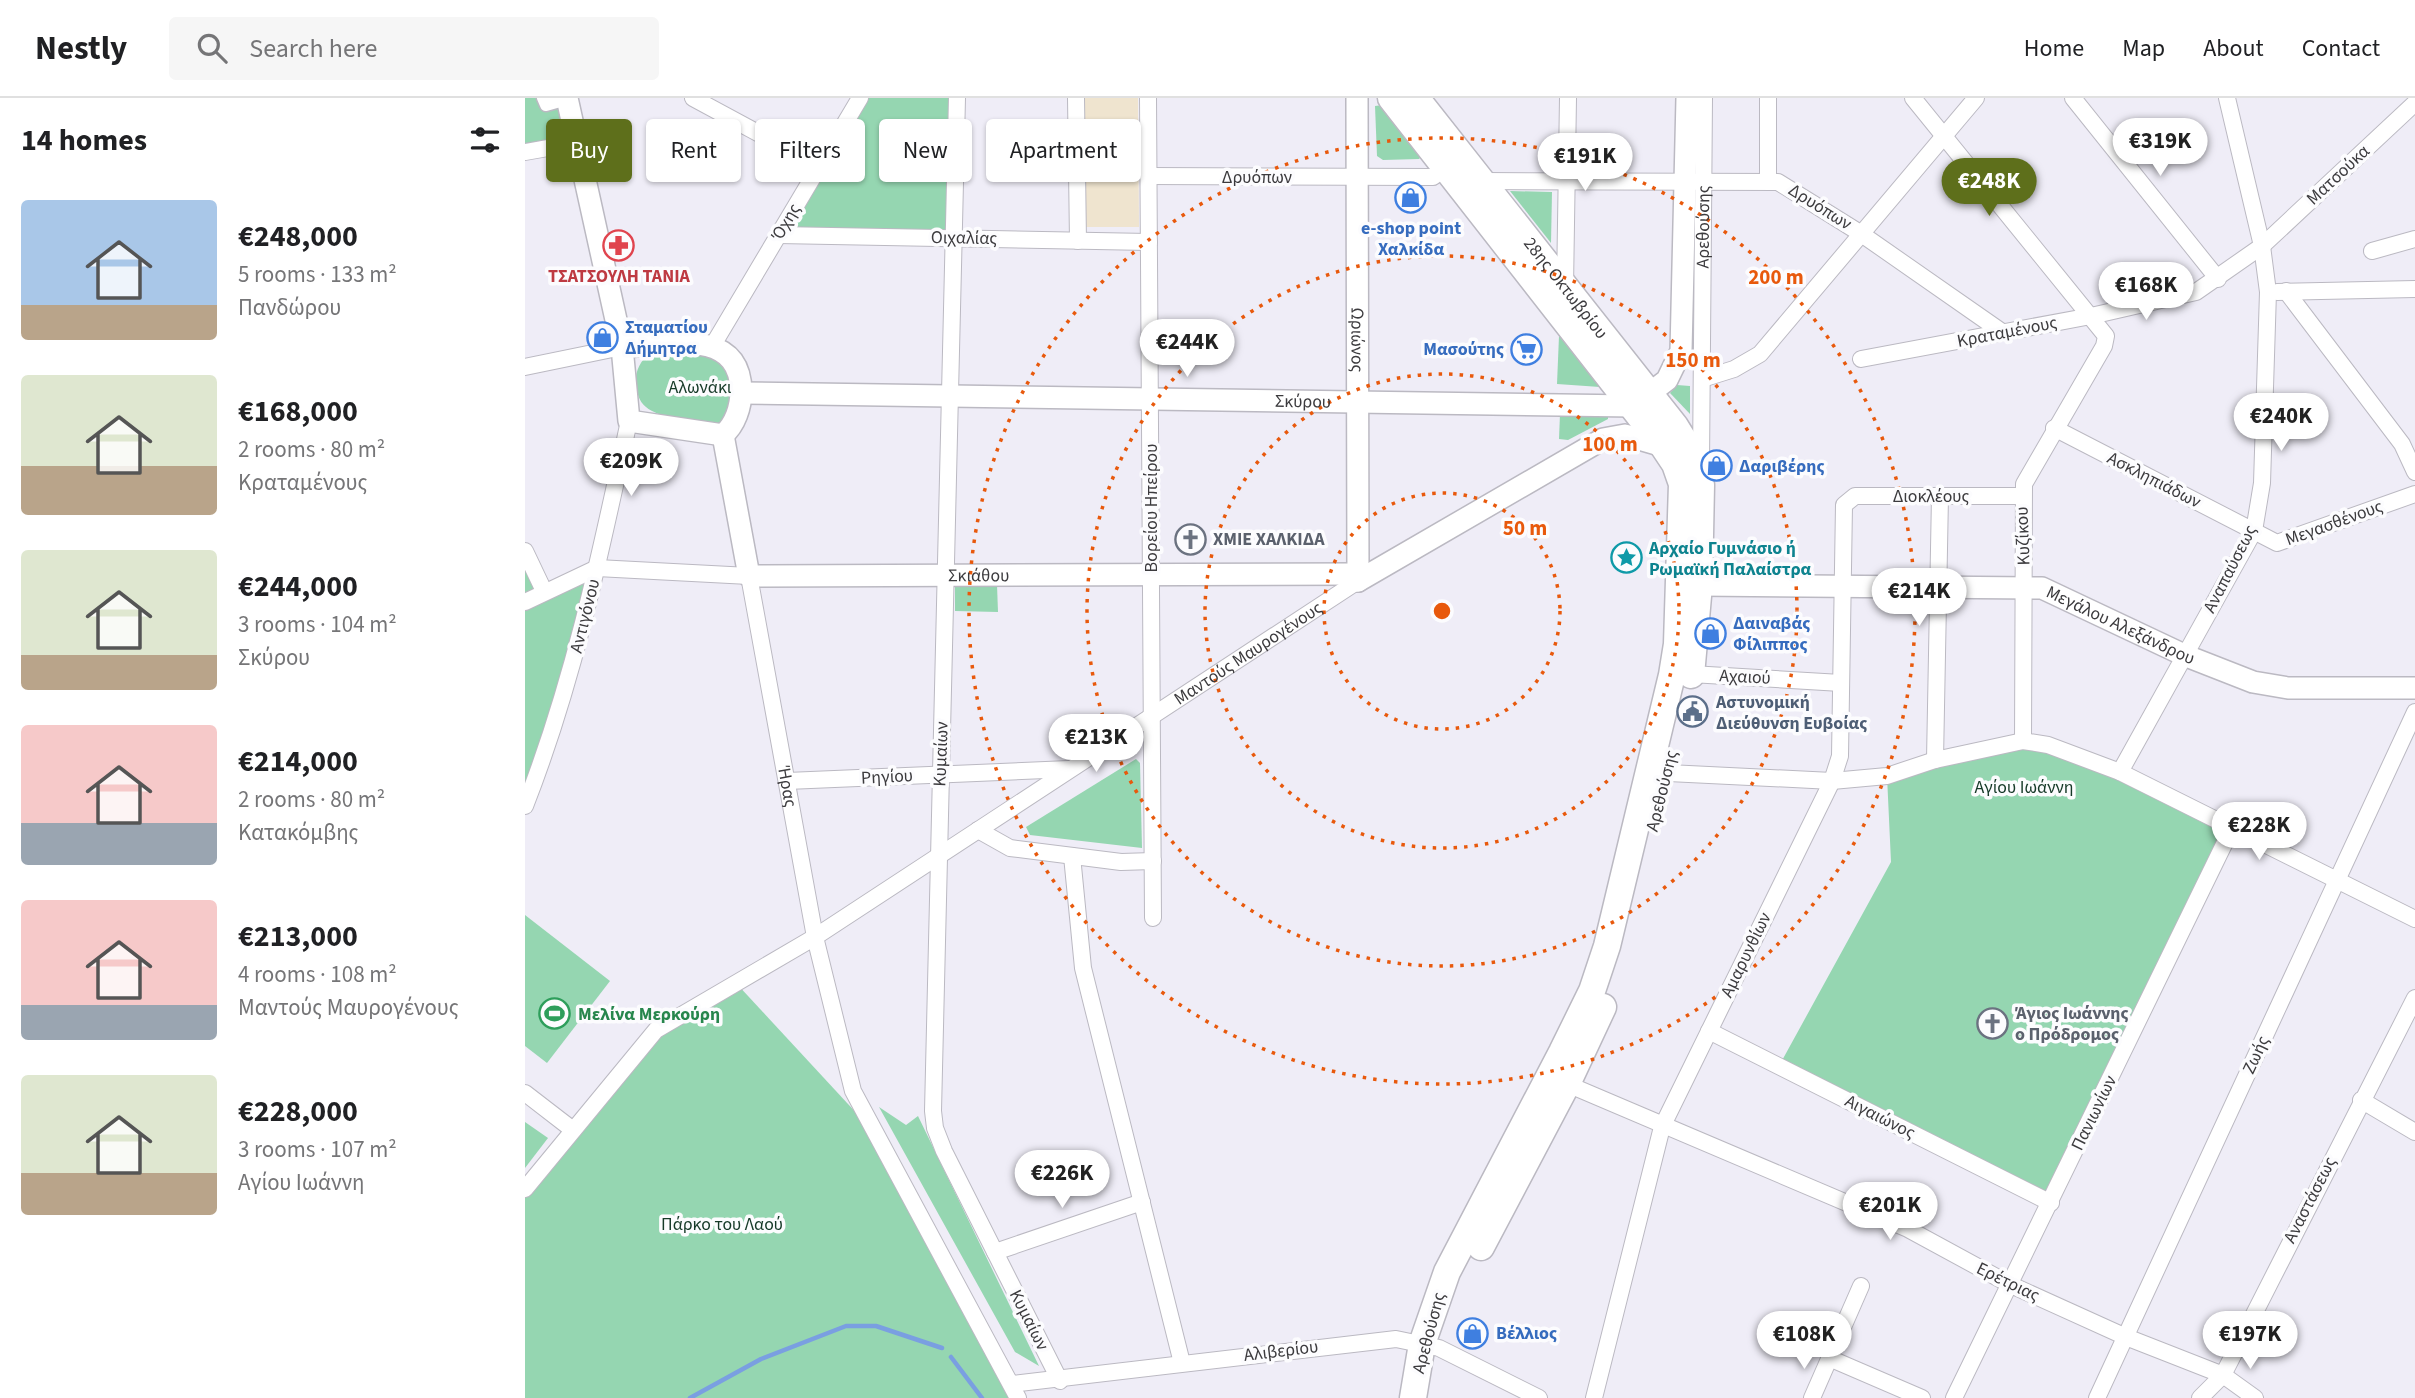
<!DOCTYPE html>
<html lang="en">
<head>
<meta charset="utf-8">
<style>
  :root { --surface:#fff; --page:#f6f6f6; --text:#202124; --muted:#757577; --line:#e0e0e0; --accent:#5e6f1b }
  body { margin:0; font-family:"Source Sans 3",sans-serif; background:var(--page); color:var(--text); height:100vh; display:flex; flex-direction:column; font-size:26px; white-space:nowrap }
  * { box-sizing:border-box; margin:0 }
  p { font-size:23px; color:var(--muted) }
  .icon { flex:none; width:38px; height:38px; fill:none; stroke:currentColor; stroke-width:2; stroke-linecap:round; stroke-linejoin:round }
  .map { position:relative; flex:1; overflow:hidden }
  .details { display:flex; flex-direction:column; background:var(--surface); width:525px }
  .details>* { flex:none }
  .guide { position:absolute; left:21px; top:21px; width:665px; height:63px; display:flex; gap:14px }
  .price { position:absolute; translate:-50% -60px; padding:0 16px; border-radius:24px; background:#fff; color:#222; font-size:23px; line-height:46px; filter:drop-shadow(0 2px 4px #0008) }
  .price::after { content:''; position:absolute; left:50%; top:42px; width:21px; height:16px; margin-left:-10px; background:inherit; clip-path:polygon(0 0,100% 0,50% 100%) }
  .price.on { background:var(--accent); color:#fff }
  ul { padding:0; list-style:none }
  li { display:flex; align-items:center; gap:21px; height:175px; padding:0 21px }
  li span { display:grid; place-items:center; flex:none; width:196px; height:140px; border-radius:7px; color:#555 }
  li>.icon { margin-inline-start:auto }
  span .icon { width:84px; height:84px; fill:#fffc; stroke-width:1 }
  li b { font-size:30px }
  h2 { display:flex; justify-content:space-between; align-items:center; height:84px; padding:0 21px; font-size:30px }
  .chip { padding:0 24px; border-radius:7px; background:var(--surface); box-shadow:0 2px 5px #0004; font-size:24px; line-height:63px }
  .chip.on { background:var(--accent); color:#fff }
  header { display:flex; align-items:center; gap:42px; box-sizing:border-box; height:98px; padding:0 35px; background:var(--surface); border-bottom:2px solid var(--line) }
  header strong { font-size:33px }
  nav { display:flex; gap:38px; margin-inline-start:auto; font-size:24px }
  .search { width:490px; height:63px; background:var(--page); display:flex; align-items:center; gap:18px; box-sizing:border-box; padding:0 24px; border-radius:7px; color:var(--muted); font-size:26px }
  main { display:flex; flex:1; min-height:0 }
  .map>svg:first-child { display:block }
  .education { fill:#efe4cf }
  .green { fill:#95d6b1 }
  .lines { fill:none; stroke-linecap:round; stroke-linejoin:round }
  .stream { stroke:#7a9fe1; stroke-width:4.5 }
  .pedestrian-casing { stroke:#bbb9c2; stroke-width:15 }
  .minor-casing { stroke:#bbb9c2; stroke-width:18 }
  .tertiary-casing { stroke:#bbb9c2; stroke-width:24 }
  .primary-casing { stroke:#bbb9c2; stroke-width:29 }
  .pedestrian { stroke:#fff; stroke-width:12 }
  .minor { stroke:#fff; stroke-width:16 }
  .tertiary { stroke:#fff; stroke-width:21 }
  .primary { stroke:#fff; stroke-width:26 }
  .ring { fill:none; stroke:#e8590c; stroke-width:3.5; stroke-dasharray:3.5 7 }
  .labels { text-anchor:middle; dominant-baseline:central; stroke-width:7; stroke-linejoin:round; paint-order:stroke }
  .street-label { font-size:18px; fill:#3c3b3e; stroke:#fcfcfe }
  .shop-label { font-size:18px; font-weight:bold; fill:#366cbe; stroke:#fcfcfe; text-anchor:start }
  .health-label { font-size:18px; font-weight:bold; fill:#be3a42; stroke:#fcfcfe }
  .park-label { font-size:18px; fill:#163a28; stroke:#fcfcfe }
  .worship-label { font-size:18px; font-weight:bold; fill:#5b616d; stroke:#fcfcfe; text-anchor:start }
  .culture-label { font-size:18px; font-weight:bold; fill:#0d838f; stroke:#fcfcfe; text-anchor:start }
  .service-label { font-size:18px; font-weight:bold; fill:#4e5e75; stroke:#fcfcfe; text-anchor:start }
  .leisure-label { font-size:18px; font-weight:bold; fill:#27864d; stroke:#fcfcfe; text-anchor:start }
  .centre { fill:#e8590c; stroke:#fcfcfe; stroke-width:3.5 }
  .ring-label { font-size:21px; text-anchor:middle; font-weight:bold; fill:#e8590c; stroke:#fcfcfe; stroke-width:7; stroke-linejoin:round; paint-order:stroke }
</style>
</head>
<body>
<header>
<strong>Nestly</strong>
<div class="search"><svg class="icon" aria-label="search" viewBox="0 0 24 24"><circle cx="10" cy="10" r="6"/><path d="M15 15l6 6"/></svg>Search here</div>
<nav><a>Home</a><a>Map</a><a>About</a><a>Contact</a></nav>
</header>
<main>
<section class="details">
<h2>14 homes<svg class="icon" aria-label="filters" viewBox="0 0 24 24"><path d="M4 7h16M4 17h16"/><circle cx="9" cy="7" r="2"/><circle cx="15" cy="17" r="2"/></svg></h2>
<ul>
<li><span style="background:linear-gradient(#a9c7e8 75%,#b9a48a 0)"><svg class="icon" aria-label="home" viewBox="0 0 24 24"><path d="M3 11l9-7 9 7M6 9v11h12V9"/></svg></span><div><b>€248,000</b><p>5 rooms · 133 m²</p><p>Πανδώρου</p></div></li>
<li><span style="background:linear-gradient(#dfe7d0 65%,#b9a48a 0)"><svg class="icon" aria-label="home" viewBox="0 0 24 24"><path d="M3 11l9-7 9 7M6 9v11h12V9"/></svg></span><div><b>€168,000</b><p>2 rooms · 80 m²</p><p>Κραταμένους</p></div></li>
<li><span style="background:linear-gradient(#dfe7d0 75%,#b9a48a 0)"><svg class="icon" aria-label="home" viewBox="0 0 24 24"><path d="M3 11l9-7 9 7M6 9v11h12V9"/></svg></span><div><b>€244,000</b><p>3 rooms · 104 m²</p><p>Σκύρου</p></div></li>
<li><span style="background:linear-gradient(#f6c9c9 70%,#9aa5b1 0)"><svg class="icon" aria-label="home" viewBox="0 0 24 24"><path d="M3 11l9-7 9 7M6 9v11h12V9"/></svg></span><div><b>€214,000</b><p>2 rooms · 80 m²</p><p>Κατακόμβης</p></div></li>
<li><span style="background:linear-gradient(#f6c9c9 75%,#9aa5b1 0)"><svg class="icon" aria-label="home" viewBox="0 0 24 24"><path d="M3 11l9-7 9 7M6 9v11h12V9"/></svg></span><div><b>€213,000</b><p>4 rooms · 108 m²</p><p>Μαντούς Μαυρογένους</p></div></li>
<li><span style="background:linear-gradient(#dfe7d0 70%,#b9a48a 0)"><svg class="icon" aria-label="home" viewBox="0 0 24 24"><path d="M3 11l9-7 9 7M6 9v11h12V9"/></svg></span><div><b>€228,000</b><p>3 rooms · 107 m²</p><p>Αγίου Ιωάννη</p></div></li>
</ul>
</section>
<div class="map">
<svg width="1890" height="1300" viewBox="0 0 1890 1300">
  <rect width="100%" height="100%" fill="#efedf7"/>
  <polygon class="education" points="558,0 613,0 614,129 560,129"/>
  <g class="green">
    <polygon points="0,0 42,0 51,45 0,54"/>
    <polygon points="335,0 432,0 429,140 253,137"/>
    <polygon points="858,7 897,58 894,61 858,62 852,58 850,8"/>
    <polygon points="985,93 1027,94 1026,145"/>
    <polygon points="1034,238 1075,287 1075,289 1032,286"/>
    <path d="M188 254 211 279 202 326C184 328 134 321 121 309 114 304 111 293 111 284 110 273 116 262 125 255Z"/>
    <polygon points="1152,287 1165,288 1165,316 1145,295"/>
    <polygon points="1035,316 1083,316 1083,321 1043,342 1034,341"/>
    <polygon points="0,453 20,493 72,470 0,695"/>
    <polygon points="430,486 472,487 473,514 430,513"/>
    <polygon points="1523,647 1707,730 1526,1105 1254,968 1366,764 1362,678 1410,662"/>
    <polygon points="611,661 615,665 617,750 505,737 501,729"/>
    <polygon points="0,817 85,883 22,965 0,948"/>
    <polygon points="211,885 348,1033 493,1300 0,1300 0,1091 131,932"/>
    <polygon points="354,1009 381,1027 393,1018 514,1268 490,1254"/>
    <polygon points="0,1024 23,1040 0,1070"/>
  </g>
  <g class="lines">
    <g class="stream">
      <polyline points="426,1259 457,1300"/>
      <polyline points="165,1300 236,1261 321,1228 351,1228 417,1250"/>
    </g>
    <defs>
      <polyline id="pedestrian" points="18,0 21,7 42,1"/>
      <g id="minor">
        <polyline points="168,0 294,68"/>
        <polyline points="432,0 408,1013 410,1030 419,1053 535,1283"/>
        <polyline points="551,0 553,143"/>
        <polyline points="623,0 628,820"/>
        <polyline points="1388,0 1581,238 1579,248 1499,386 1498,643"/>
        <polyline points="1548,0 1693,181"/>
        <polyline points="0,54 51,45"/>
        <polyline points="623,78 908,79 921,69"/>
        <polyline points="957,83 1253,84 1335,135 1477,234"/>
        <polyline points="1243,84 1243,0"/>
        <polyline points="253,137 624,144"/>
        <polyline points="1847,153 1890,141"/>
        <polyline points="1040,189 1043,0"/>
        <polyline points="1761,193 1877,346 1890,374"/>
        <polyline points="1752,194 1890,191"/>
        <polyline points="188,247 335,0"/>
        <polyline points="1336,261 1566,218 1671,194 1737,148 1890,5"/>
        <polyline points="0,269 97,249"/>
        <polyline points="1177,281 1209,271 1235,256 1451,0"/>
        <polyline points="1529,330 1752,445 1890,396"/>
        <path id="s1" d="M1176 367 1179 0"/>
        <polyline points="0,453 19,493"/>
        <path id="s2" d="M0 504 72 470 224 478 290 839 328 993 493 1300"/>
        <polyline points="1166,576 1316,585"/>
        <polyline points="1410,662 1415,398"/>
        <polyline points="1123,674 1307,683 1362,678 1410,662 1498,643 1523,647 1595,674 1890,821"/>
        <polyline points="1595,674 1729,433 1737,385 1743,194 1737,148 1702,0"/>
        <polyline points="262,683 544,671"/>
        <path d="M0 708C49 583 76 453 104 323"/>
        <polyline points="453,732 485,750 596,764 628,763"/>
        <polyline points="547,758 558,870 657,1265"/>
        <polyline points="1184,933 1526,1105"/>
        <polyline points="1042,986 1383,1131 1486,1187 1601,1239 1698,1277 1730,1300"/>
        <polyline points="0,995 48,1032"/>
        <polyline points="1836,1002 1890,1034"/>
        <path id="s3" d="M0 1091 131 932 290 839 833 483"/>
        <polyline points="470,1154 617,1104"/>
        <polyline points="1304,1260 1397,1300"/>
        <polyline points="487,1286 871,1241 914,1250 1014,1300"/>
        <polyline points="1069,1300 1137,1029 1307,683 1315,658 1319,407 1330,398 1497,398"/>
        <polyline points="1287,1300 1336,1188"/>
        <polyline points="1429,1300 1707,730"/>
        <polyline points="1572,1300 1890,614"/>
        <polyline points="1675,1300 1698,1277 1890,900"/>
      </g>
      <g id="tertiary">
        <path d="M42 0 97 249 104 323 198 337C210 327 216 309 216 293 215 228 140 247 97 249"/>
        <path id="s4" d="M832 0 833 483"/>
        <path id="s5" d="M216 295 1108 308 1142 282 1156 253 1162 0"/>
        <path id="s6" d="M198 337 224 478 833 476"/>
        <polyline points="833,483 1078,341 1100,337 1138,348"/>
        <path id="s7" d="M1174 487 1517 490 1659 557 1728 584 1763 590H1890"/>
      </g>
      <g id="primary">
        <polyline points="866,0 1138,348 1150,366 1157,386 1152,546 1147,577 1082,848 1067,893 1037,954 922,1174 897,1246 888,1300"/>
        <path id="s8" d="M891 0 1150 328 1168 357 1176 387 1174 487 1166 577"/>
        <polyline points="956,1149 1042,986 1078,909"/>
      </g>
    </defs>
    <use href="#pedestrian" class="pedestrian-casing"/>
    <use href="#minor" class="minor-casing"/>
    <use href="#tertiary" class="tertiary-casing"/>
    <use href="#primary" class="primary-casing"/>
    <use href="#pedestrian" class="pedestrian"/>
    <use href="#minor" class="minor"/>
    <use href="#tertiary" class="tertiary"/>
    <use href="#primary" class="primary"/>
  </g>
  <g class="ring">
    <circle cx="917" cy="513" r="118"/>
    <circle cx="917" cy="513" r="237"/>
    <circle cx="917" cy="513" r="355"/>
    <circle cx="917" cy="513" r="473"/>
  </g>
  <defs>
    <symbol id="shop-ring" viewBox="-11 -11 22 22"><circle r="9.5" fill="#fcfcfe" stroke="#3f7fe0" stroke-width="1.5"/><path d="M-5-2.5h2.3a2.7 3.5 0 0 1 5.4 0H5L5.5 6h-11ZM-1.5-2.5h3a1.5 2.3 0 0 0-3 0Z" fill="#3f7fe0"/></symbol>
    <symbol id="pharmacy-ring" viewBox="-11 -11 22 22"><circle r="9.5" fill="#fcfcfe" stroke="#e0444e" stroke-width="1.5"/><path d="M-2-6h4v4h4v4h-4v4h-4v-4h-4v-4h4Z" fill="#e0444e"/></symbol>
    <symbol id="supermarket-ring" viewBox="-11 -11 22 22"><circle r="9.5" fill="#fcfcfe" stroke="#3f7fe0" stroke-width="1.5"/><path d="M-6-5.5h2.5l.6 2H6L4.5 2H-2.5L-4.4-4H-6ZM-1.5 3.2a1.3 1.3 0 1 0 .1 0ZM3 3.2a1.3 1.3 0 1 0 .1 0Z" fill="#3f7fe0"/></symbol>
    <symbol id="church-ring" viewBox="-11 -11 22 22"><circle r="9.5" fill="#fcfcfe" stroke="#6b7280" stroke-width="1.5"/><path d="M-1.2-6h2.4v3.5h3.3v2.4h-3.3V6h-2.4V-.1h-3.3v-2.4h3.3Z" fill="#6b7280"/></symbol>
    <symbol id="sight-ring" viewBox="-11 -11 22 22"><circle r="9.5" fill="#fcfcfe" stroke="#0f9aa8" stroke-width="1.5"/><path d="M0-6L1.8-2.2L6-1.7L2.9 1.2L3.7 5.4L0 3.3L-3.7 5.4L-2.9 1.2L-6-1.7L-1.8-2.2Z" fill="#0f9aa8"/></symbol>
    <symbol id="civic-ring" viewBox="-11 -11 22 22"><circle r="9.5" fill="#fcfcfe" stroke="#5c6f8a" stroke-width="1.5"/><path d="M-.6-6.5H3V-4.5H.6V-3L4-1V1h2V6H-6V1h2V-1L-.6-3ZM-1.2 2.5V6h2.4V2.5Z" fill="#5c6f8a"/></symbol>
    <symbol id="stadium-ring" viewBox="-11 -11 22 22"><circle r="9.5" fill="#fcfcfe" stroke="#2e9e5b" stroke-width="1.5"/><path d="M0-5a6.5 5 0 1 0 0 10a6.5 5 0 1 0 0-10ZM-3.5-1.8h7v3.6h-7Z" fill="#2e9e5b"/></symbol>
  </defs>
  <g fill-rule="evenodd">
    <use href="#shop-ring" x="868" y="82" width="35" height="35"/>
    <use href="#pharmacy-ring" x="76" y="130" width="35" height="35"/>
    <use href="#shop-ring" x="60" y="222" width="35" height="35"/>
    <use href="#supermarket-ring" x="984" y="234" width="35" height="35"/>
    <use href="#shop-ring" x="1174" y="350" width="35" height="35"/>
    <use href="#church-ring" x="648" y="424" width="35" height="35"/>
    <use href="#sight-ring" x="1084" y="442" width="35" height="35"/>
    <use href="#shop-ring" x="1168" y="518" width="35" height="35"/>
    <use href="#civic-ring" x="1150" y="596" width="35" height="35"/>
    <use href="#stadium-ring" x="12" y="898" width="35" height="35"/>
    <use href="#church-ring" x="1450" y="908" width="35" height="35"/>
    <use href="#shop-ring" x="930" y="1218" width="35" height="35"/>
  </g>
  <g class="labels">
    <g class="street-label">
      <text transform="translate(1813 77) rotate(-43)">Ματσούκα</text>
      <text x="732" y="79">Δρυόπων</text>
      <text transform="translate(1295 109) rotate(32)">Δρυόπων</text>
      <text transform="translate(261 124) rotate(-59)">Όχης</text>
      <text stroke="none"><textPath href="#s1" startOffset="238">Αρεθούσης</textPath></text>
      <text transform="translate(439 140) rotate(1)">Οιχαλίας</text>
      <text stroke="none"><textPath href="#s8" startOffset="242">28ης Οκτωβρίου</textPath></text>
      <text transform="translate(1482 234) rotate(-11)">Κραταμένους</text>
      <text stroke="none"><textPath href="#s4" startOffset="242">Ωριώνος</textPath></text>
      <text stroke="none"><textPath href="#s5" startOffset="562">Σκύρου</textPath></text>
      <text transform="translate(1629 382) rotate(27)">Ασκληπιάδων</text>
      <text x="1406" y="398">Διοκλέους</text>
      <text transform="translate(626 410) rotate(-90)">Βορείου Ηπείρου</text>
      <text transform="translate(1809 425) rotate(-20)">Μεγασθένους</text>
      <text transform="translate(1498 438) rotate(-92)">Κυζίκου</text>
      <text transform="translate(1705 471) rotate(-63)">Αναπαύσεως</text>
      <text stroke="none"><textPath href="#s6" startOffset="373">Σκιάθου</textPath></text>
      <text transform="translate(60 518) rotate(-76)">Αντιγόνου</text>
      <text stroke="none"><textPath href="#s7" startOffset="430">Μεγάλου Αλεξάνδρου</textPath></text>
      <text stroke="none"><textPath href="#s3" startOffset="908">Μαντούς Μαυρογένους</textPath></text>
      <text transform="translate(1220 579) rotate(3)">Αχαιού</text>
      <text transform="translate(416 656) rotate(-88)">Κυμαίων</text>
      <text transform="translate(362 679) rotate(-3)">Ρηγίου</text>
      <text stroke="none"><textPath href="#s2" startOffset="446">Ήρας</textPath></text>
      <text transform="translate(1137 693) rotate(-76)">Αρεθούσης</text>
      <text transform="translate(1221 857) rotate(-64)">Αμαρυνθίων</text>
      <text transform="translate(1731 957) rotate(-65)">Ζωής</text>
      <text transform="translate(1569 1015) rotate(-64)">Πανιωνίων</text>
      <text transform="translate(1355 1019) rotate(27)">Αιγαιώνος</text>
      <text transform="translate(1785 1102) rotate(-63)">Αναστάσεως</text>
      <text transform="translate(1483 1184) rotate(26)">Ερέτριας</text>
      <text transform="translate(504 1222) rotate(63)">Κυμαίων</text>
      <text transform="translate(904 1235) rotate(-75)">Αρεθούσης</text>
      <text transform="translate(756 1253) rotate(-7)">Αλιβερίου</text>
    </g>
    <g class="shop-label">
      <text x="886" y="130" text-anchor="middle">e-shop point<tspan x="886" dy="21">Χαλκίδα</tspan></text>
      <text x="100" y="229">Σταματίου<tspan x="100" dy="21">Δήμητρα</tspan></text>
      <text x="979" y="251" text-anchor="end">Μασούτης</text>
      <text x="1214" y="368">Δαριβέρης</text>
      <text x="1208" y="525">Δαιναβάς<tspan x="1208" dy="21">Φίλιππος</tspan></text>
      <text x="971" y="1235">Βέλλιος</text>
    </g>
    <g class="health-label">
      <text x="94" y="178">ΤΣΑΤΣΟΥΛΗ ΤΑΝΙΑ</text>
    </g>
    <g class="park-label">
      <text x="175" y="289">Αλωνάκι</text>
      <text x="1499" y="689">Αγίου Ιωάννη</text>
      <text x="197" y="1126">Πάρκο του Λαού</text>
    </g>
    <g class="worship-label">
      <text x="688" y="441">ΧΜΙΕ ΧΑΛΚΙΔΑ</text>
      <text x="1490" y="915">Άγιος Ιωάννης<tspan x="1490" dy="21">ο Πρόδρομος</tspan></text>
    </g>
    <g class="culture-label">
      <text x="1124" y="450">Αρχαίο Γυμνάσιο ή<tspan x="1124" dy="21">Ρωμαϊκή Παλαίστρα</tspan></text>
    </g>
    <g class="service-label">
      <text x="1191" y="604">Αστυνομική<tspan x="1191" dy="21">Διεύθυνση Ευβοίας</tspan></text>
    </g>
    <g class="leisure-label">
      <text x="53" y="916">Μελίνα Μερκούρη</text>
    </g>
  </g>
  <circle cx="917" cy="513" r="10" class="centre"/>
  <g class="ring-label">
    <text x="1251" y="186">200 m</text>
    <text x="1168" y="269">150 m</text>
    <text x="1085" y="353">100 m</text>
    <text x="1000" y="437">50 m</text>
  </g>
</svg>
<b class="price" style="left:1635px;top:80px">€319K</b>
<b class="price" style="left:1060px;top:95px">€191K</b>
<b class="price on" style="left:1464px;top:120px">€248K</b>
<b class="price" style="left:1621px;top:224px">€168K</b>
<b class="price" style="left:662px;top:281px">€244K</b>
<b class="price" style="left:1756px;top:355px">€240K</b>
<b class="price" style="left:106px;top:400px">€209K</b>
<b class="price" style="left:1394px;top:530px">€214K</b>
<b class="price" style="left:571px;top:676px">€213K</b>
<b class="price" style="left:1734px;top:764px">€228K</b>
<b class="price" style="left:537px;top:1112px">€226K</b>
<b class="price" style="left:1365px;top:1144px">€201K</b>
<b class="price" style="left:1279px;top:1273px">€108K</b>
<b class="price" style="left:1725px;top:1273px">€197K</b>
<div class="guide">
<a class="chip on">Buy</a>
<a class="chip">Rent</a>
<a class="chip">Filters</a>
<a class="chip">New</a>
<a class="chip">Apartment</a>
</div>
</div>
</main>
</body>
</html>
